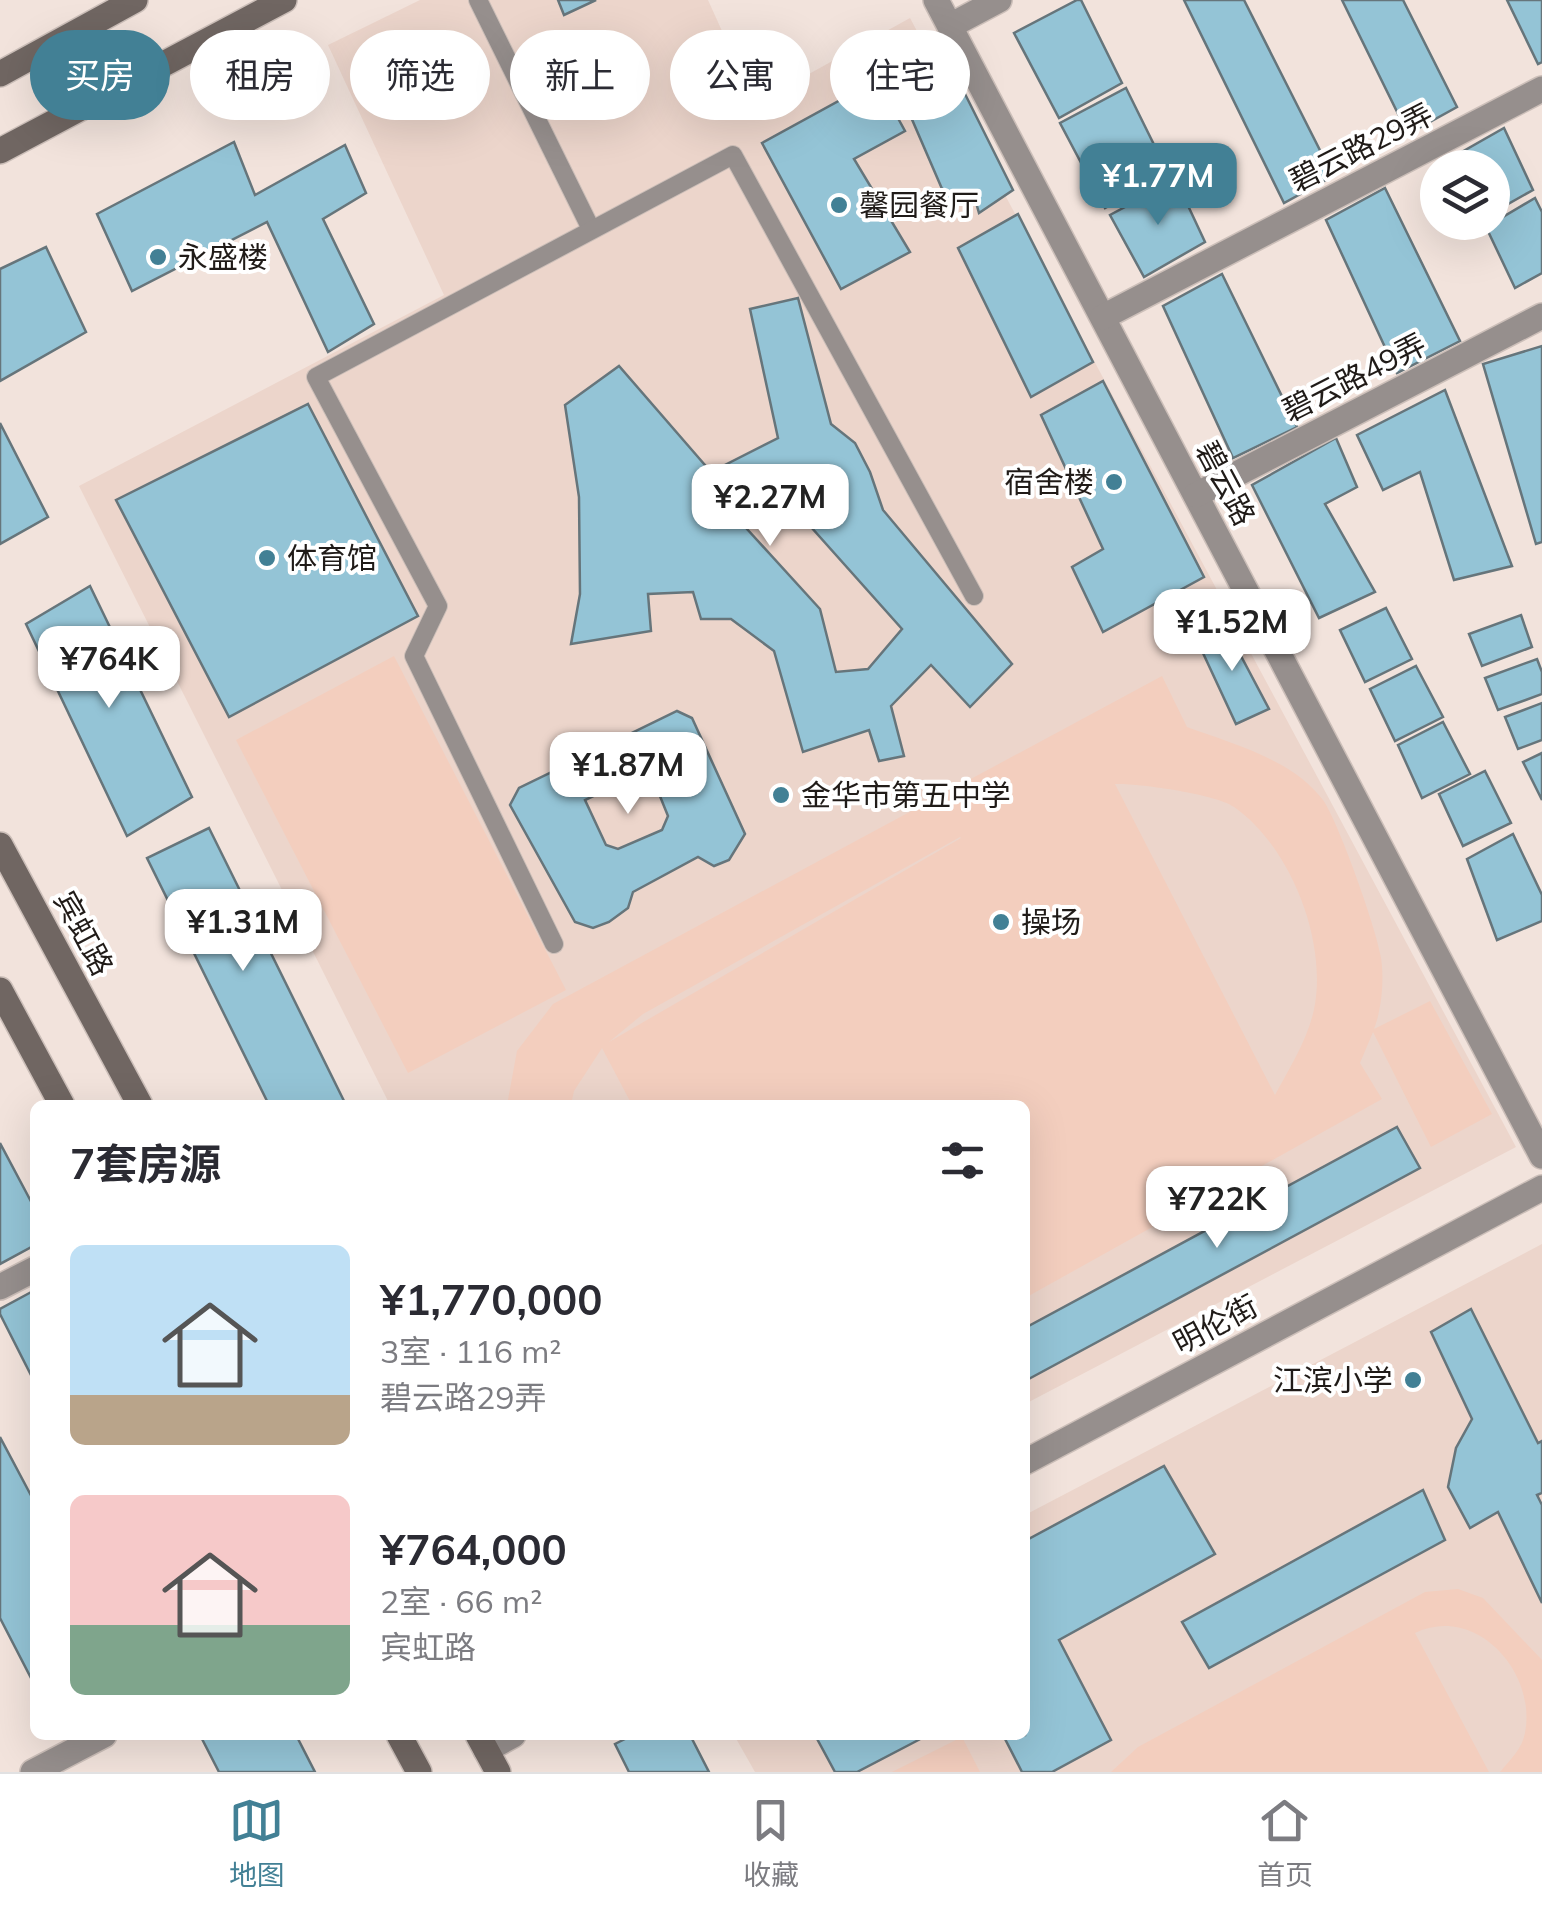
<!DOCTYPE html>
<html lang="zh">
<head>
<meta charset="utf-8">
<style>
  :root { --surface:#fff; --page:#f7f7f7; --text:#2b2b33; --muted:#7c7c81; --line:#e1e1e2; --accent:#428095 }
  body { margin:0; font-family:Mulish,"Noto Sans SC",sans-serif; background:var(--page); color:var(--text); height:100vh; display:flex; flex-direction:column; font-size:38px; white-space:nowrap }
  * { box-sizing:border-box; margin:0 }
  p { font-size:32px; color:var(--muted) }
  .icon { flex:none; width:55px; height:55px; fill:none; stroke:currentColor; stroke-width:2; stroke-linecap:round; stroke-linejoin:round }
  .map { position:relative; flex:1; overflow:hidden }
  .side { position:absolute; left:30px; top:1100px; width:1000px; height:640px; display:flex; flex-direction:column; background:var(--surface); border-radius:15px; box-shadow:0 10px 40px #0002 }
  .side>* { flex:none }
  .top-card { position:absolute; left:30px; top:30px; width:1000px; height:90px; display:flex; gap:20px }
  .buttons { position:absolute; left:1420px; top:150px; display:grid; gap:20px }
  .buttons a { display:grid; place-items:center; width:90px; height:90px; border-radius:50%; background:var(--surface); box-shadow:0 10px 40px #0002; font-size:50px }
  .price { position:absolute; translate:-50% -85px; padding:0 22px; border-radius:20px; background:#fff; color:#222; font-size:32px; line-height:65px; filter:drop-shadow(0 2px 5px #0008) }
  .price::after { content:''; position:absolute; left:50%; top:60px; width:30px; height:22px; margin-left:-15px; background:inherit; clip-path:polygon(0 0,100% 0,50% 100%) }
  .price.active { background:var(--accent); color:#fff }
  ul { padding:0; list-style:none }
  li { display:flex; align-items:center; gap:30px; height:250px; padding:0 40px }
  li span { display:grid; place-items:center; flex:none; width:280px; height:200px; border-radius:15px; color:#555 }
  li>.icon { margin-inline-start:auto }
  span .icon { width:120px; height:120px; fill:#fffc; stroke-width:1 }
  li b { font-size:42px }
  h2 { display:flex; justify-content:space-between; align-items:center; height:120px; padding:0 40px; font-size:42px }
  .pill { padding:0 35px; border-radius:45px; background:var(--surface); box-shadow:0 10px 40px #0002; font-size:35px; line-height:90px }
  .pill.active { background:var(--accent); color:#fff }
  .tabs { display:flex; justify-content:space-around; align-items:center; height:140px; border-top:2px solid var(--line); background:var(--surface); font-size:28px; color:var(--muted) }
  .tabs a { display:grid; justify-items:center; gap:5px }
  .tabs .active { color:var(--accent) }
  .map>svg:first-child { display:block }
  .built { fill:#ecd5cb }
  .green { fill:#f3cebe; fill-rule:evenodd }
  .building { fill:#94c4d6; stroke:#66757b; stroke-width:2.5; fill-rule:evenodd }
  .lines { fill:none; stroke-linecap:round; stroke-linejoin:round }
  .service-casing { stroke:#ccbfb9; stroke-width:20 }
  .minor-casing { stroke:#ccbfb9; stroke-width:28 }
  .secondary-casing { stroke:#ccbfb9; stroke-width:28 }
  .service { stroke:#968f8d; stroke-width:18 }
  .minor { stroke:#968f8d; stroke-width:25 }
  .secondary { stroke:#706662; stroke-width:25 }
  .poi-dot { fill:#428095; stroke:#fff; stroke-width:4 }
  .labels { text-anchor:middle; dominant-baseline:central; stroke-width:8; stroke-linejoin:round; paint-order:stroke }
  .street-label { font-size:30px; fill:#201b18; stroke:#fff }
  .poi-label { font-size:30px; fill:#201b18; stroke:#fff; text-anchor:start }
</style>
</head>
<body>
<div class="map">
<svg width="1542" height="1772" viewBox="0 0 1542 1772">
  <rect width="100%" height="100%" fill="#f2e3dc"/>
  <g class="built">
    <polygon points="420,0 708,0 755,104 910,18 1516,1147 1025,1404 1025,1105 390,1105 79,486 444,295 328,45"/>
    <polygon points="1542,1244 1542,1772 755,1772 734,1735 1025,1735 1025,1515"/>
  </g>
  <g class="green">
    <polygon points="394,656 566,990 408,1073 236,740"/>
    <path d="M1162 676 1187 727C1233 744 1292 759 1323 800 1338 821 1375 925 1380 953 1385 974 1382 1009 1374 1029L1430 1001 1492 1114 1431 1147 1373 1032 1360 1063 1382 1099 1025 1298V1105H632L602 1048 574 1091 571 1105H507L517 1051 553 1004ZM1115 784C1136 783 1217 794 1234 807 1290 846 1326 938 1315 1004 1310 1036 1290 1067 1275 1095ZM960 837 961 838 609 1042 643 1014Z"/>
    <path d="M1458 1589 1483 1598 1542 1660V1772H1500C1510 1760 1522 1749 1525 1733 1537 1671 1475 1604 1415 1633L1489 1772H1111L1138 1747 1425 1592Z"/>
    <polygon points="962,1737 980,1772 892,1772"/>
  </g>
  <g class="building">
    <polygon points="558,0 596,0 564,15"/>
    <polygon points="1077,0 1081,0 1122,83 1059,118 1014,33"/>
    <polygon points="1184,0 1244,0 1333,176 1284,203"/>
    <polygon points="1342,0 1403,0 1457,107 1408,134"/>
    <polygon points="1507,0 1542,0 1542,62 1538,64"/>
    <polygon points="949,62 1013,190 979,213 973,192 949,205 898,87"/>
    <polygon points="877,80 905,131 854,159 910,252 841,289 762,143"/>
    <polygon points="1126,88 1168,173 1105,208 1060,123"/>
    <polygon points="1504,128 1533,190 1492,213 1492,168 1458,168 1453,157"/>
    <polygon points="234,142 255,195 345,145 366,193 323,219 374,324 328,352 267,222 132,291 97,214"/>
    <polygon points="1176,180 1205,242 1144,277 1110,215"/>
    <polygon points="1385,188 1460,341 1397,373 1326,220"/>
    <polygon points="1535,198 1542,212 1542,273 1515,288 1486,227"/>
    <polygon points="1018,214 1093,362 1031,397 958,248"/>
    <polygon points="46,247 86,332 0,381 0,269"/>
    <polygon points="1222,274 1297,427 1233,458 1163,306"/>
    <path d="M798 298 831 424 855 443 870 472 883 510 1012 664 970 707 931 665 891 706 904 756 879 761 869 730 803 752 774 651 731 619H701L693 592 648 594 651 631 571 644 580 594 579 497 565 405 619 366 711 472 778 438 750 309ZM794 508 902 629 868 669 836 672 820 609 736 517Z"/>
    <polygon points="1542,346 1542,542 1536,544 1483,364"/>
    <polygon points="1103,381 1204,577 1103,632 1072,567 1103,549 1041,415"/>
    <polygon points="1445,390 1512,566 1454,580 1420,472 1383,490 1357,435"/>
    <polygon points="308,404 418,616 229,717 116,500"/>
    <polygon points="0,423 48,517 0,544"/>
    <polygon points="1336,438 1357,487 1325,504 1375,592 1319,618 1252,485"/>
    <polygon points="90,586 192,797 127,836 26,624"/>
    <polygon points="1386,608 1412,659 1365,682 1340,630"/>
    <polygon points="1521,615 1532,647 1482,666 1469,634"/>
    <polygon points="1223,622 1269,709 1236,724 1196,638"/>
    <polygon points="1537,659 1542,672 1542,694 1498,710 1485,678"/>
    <polygon points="1416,666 1443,717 1395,741 1370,689"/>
    <polygon points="1542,703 1542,740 1518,749 1505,717"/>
    <path d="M677 711 692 718 745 834 729 860 714 866 698 857 633 892 628 908 609 922 593 928 575 922 510 805 519 788ZM649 769 668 816 662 830 618 849 606 845 585 800Z"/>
    <polygon points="1443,722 1470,774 1422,798 1398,745"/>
    <polygon points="1542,753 1542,800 1523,762"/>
    <polygon points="1485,771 1511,823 1463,846 1439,794"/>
    <polygon points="209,828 346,1105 269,1105 147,858"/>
    <polygon points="1513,834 1542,895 1542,921 1497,940 1467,859"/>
    <polygon points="1397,1127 1420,1168 1025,1381 1025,1328"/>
    <polygon points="0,1143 35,1209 35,1245 0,1264"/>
    <polygon points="35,1290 35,1383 0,1314 0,1309"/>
    <polygon points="1471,1309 1538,1443 1542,1441 1542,1493 1537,1495 1542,1505 1542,1603 1498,1512 1470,1528 1448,1487 1456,1448 1472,1419 1431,1332"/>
    <polygon points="0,1437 35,1503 35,1678 32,1680 0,1618"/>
    <polygon points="1164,1466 1215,1554 1059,1640 1111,1740 1052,1772 1022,1772 1003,1735 1025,1735 1025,1541"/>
    <polygon points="1423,1490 1445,1540 1209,1668 1182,1622"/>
    <polygon points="200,1735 296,1735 315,1772 219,1772"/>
    <polygon points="633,1735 690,1735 709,1772 629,1772 615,1744"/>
    <polygon points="815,1735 928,1735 857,1772 835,1772"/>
  </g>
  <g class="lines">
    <defs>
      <g id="service">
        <polyline points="478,0 591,229"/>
        <polyline points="554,944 414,656 438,606 316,377 733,155 974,596"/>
      </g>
      <g id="minor">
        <polyline points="936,0 1542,1156"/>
        <polyline points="950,26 999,0"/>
        <polyline points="1103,317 1542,89"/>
        <polyline points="1196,495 1542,316"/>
        <polyline points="0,1287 35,1269"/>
        <polyline points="1025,1462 1542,1188"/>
        <polyline points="486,1750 513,1735"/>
        <polyline points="33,1772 104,1735"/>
      </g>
      <g id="secondary">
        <polyline points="0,74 135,0"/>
        <polyline points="0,151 284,0"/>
        <polyline points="0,845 140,1105"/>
        <polyline points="0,990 62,1105"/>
        <polyline points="399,1735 419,1772"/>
        <polyline points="478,1735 498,1772"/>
      </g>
    </defs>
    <use href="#service" class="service-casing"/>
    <use href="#minor" class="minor-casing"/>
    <use href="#secondary" class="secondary-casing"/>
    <use href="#service" class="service"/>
    <use href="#minor" class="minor"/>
    <use href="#secondary" class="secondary"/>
  </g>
  <g class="poi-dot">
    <circle cx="839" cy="205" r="10"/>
    <circle cx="158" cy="257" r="10"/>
    <circle cx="1114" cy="482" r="10"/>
    <circle cx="267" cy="558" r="10"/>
    <circle cx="781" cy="795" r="10"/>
    <circle cx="1001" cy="922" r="10"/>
    <circle cx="1413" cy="1380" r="10"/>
  </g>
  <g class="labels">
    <g class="street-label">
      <text transform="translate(1361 147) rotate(-27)">碧云路29弄</text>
      <text transform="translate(1354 377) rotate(-27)">碧云路49弄</text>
      <text transform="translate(1226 483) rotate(62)">碧云路</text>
      <text transform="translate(84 933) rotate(62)">宾虹路</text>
      <text transform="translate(1215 1324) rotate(-28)">明伦街</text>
    </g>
    <g class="poi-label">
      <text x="859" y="205">馨园餐厅</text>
      <text x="178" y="257">永盛楼</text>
      <text x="1094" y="482" text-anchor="end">宿舍楼</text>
      <text x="287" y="558">体育馆</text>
      <text x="801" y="795">金华市第五中学</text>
      <text x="1021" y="922">操场</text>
      <text x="1393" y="1380" text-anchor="end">江滨小学</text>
    </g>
  </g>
</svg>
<div class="buttons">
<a><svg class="icon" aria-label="layers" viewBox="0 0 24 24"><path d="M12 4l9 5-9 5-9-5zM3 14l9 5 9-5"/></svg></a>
</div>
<b class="price active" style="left:1158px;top:228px">¥1.77M</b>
<b class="price" style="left:770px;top:549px">¥2.27M</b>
<b class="price" style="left:1232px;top:674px">¥1.52M</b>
<b class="price" style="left:109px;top:711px">¥764K</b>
<b class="price" style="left:628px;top:817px">¥1.87M</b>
<b class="price" style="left:243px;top:974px">¥1.31M</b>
<b class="price" style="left:1217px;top:1251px">¥722K</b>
<div class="top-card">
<a class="pill active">买房</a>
<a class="pill">租房</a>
<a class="pill">筛选</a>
<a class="pill">新上</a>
<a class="pill">公寓</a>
<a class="pill">住宅</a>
</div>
<section class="side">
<h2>7套房源<svg class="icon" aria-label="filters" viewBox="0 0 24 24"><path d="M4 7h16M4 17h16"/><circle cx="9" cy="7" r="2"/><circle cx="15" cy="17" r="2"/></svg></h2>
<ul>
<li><span style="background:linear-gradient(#bfe0f5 75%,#b9a48a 0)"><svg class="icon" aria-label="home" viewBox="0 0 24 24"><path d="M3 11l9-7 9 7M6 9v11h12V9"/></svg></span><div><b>¥1,770,000</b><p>3室 · 116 m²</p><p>碧云路29弄</p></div></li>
<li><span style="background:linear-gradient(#f6c9c9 65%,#7fa58c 0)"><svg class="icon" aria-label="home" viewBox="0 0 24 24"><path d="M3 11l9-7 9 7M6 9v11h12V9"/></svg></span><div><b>¥764,000</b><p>2室 · 66 m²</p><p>宾虹路</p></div></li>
</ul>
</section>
</div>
<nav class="tabs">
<a class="active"><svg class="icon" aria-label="map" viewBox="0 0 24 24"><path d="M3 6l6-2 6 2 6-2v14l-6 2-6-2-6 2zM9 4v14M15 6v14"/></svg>地图</a>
<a><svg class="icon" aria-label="saved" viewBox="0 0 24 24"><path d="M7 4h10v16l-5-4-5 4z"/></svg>收藏</a>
<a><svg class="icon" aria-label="home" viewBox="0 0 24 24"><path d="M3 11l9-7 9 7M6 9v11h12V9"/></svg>首页</a>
</nav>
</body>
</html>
